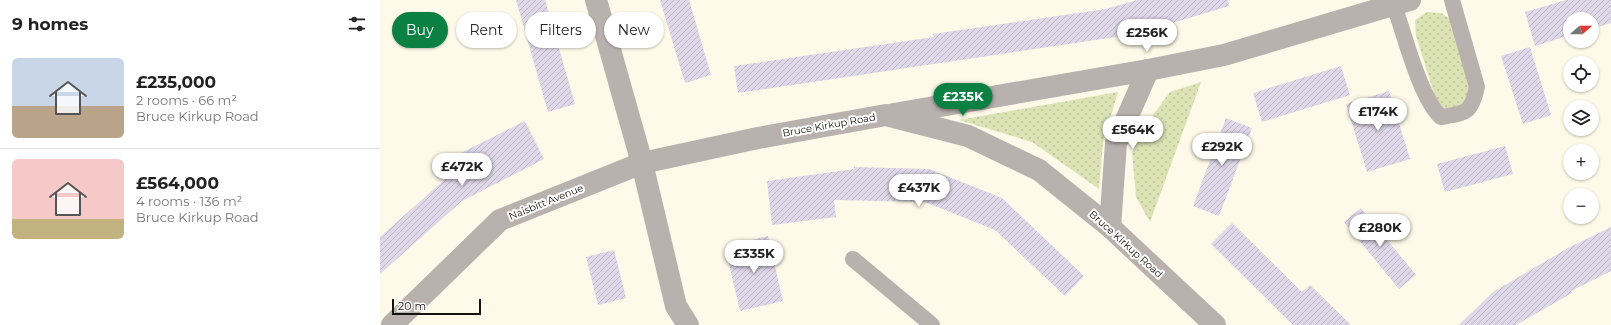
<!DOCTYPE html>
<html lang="en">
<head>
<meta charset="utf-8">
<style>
  :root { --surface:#fff; --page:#f2f2f2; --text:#222; --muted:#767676; --line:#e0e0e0; --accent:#0b8043 }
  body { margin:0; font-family:Montserrat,sans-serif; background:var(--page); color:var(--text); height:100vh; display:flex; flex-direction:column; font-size:15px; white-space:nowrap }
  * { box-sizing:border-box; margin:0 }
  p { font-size:13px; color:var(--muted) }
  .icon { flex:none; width:22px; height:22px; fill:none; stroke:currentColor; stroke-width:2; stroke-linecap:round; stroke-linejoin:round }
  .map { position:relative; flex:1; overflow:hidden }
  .sheet { display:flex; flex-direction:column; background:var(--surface); width:380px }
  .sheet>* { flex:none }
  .hud { position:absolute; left:12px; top:12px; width:380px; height:36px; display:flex; gap:8px }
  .needle { width:26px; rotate:70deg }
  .buttons { position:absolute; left:1183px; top:12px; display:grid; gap:8px }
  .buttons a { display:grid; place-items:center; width:36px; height:36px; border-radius:50%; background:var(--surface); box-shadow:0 1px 3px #0004; font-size:20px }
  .scale { position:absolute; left:12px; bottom:10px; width:89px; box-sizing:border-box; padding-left:4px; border:2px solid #16140e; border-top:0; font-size:11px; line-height:14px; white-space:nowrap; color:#16140e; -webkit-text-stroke:3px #fff; paint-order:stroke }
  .price { position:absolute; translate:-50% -34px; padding:0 9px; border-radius:14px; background:#fff; color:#222; font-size:13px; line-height:26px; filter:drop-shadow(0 1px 2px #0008) }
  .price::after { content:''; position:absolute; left:50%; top:24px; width:12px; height:9px; margin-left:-6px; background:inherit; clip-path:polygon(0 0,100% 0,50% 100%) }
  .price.current { background:var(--accent); color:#fff }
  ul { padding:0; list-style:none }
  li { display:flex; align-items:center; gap:12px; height:100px; padding:0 12px }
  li+li { border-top:1px solid var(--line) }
  li span { display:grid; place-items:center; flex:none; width:112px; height:80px; border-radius:6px; color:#555 }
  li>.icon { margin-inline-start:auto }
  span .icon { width:48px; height:48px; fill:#fffc; stroke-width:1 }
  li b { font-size:17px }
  h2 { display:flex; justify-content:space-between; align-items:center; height:48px; padding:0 12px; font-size:17px }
  .pill { padding:0 14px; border-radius:18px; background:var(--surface); box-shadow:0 1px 3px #0004; font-size:14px; line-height:36px }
  .pill.current { background:var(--accent); color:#fff }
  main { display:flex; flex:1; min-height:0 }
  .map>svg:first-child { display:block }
  .grass { fill:url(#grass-dots) }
  .building { fill:url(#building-hatch) }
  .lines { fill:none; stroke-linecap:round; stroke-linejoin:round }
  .lane { stroke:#b9b1ae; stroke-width:16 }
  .street { stroke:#b9b1ae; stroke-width:22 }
  .labels { text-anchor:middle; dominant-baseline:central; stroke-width:4; stroke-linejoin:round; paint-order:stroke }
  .street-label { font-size:10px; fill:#16140e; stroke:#fff }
</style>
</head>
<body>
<main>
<section class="sheet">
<h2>9 homes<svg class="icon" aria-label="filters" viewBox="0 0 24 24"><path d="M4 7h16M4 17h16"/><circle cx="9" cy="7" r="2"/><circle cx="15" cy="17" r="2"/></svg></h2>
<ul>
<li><span style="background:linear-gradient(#c9d6e8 60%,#b9a48a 0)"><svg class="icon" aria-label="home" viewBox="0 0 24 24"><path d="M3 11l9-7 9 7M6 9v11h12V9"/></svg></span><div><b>£235,000</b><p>2 rooms · 66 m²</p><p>Bruce Kirkup Road</p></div></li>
<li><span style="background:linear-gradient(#f6c9c9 75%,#c2b280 0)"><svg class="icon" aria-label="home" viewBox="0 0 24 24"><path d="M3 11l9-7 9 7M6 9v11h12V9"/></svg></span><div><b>£564,000</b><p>4 rooms · 136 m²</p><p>Bruce Kirkup Road</p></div></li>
</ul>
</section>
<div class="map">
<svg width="1231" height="325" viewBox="0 0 1231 325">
  <defs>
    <pattern id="grass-dots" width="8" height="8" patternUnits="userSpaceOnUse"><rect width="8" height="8" fill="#dbe3b5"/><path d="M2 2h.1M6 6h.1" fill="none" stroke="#bbc29a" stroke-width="1.8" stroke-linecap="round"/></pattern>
    <pattern id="building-hatch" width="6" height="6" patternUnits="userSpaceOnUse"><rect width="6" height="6" fill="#ded8e8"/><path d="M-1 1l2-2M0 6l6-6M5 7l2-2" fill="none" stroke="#beb8c6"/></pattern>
  </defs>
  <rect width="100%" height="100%" fill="#fef9e8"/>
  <g class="grass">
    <polygon points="1047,12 1061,13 1072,20 1090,90 1087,104 1067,110 1058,106 1036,36 1035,20"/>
    <polygon points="821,82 770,222 756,197 752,152 762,130 790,92"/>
    <polygon points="738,92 723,142 719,189 652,142 579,120"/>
  </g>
  <g class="building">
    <polygon points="136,0 165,0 195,104 168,112"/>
    <polygon points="280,0 309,0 331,75 305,83"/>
    <polygon points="757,0 848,0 849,6 756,34 358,93 354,66 554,37 553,34 726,9"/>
    <polygon points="1186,0 1231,0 1231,23 1212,29 1212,19 1190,19 1190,35 1155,46 1145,12"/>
    <polygon points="1150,47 1171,115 1143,124 1121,56"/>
    <polygon points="961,66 970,95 882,122 873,93"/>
    <polygon points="1009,91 1030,159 987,172 966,104"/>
    <polygon points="846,118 872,128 839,216 813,206"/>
    <polygon points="145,121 164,159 82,201 0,274 0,237 73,172 67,160"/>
    <polygon points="1125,146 1133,174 1065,192 1057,164"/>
    <polygon points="474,167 549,169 622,198 704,276 685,296 615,230 545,202 454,200 456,217 392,225 387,181 474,169"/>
    <polygon points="981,208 1036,275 1019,289 964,222"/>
    <polygon points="852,223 922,292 930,285 971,325 913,325 831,244"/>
    <polygon points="1231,227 1231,271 1191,291 1192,293 1136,325 1079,325 1113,292 1188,248"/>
    <polygon points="388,236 403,301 360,311 345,247"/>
    <polygon points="234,250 246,298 218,305 206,257"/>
  </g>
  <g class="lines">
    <g class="lane">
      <path d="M1014 5C1024 33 1040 98 1061 117 1086 113 1091 114 1097 87L1072 0"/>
      <polyline points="473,259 552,325"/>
    </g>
    <g class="street">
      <polyline points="216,0 262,163 296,306 308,325"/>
      <polyline points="514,114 768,70 844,55 1030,0"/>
      <polyline points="730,227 736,143 768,70"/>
      <polyline points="12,325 120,220 262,163 378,138 506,115 588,136 659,170 730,227 835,325"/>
    </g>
  </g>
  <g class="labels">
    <g class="street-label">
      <text transform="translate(449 125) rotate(-10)">Bruce Kirkup Road</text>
      <text transform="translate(166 202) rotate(-22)">Naisbitt Avenue</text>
      <text transform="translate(746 244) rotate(42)">Bruce Kirkup Road</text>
    </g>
  </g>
</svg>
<div class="buttons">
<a><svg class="needle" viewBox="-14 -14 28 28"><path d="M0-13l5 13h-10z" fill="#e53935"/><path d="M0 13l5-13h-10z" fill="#767676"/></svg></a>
<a><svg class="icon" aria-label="locate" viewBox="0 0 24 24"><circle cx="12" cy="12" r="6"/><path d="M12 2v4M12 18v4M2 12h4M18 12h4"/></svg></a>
<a><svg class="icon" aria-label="layers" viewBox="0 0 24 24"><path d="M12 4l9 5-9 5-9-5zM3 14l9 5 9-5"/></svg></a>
<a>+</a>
<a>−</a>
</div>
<div class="scale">20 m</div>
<b class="price" style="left:767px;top:53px">£256K</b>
<b class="price current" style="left:583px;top:117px">£235K</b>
<b class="price" style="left:998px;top:132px">£174K</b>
<b class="price" style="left:753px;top:150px">£564K</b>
<b class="price" style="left:842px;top:167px">£292K</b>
<b class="price" style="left:82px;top:187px">£472K</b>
<b class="price" style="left:539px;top:208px">£437K</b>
<b class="price" style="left:1000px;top:248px">£280K</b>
<b class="price" style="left:374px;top:274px">£335K</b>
<div class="hud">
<a class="pill current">Buy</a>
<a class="pill">Rent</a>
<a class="pill">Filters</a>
<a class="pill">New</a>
</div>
</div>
</main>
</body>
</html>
